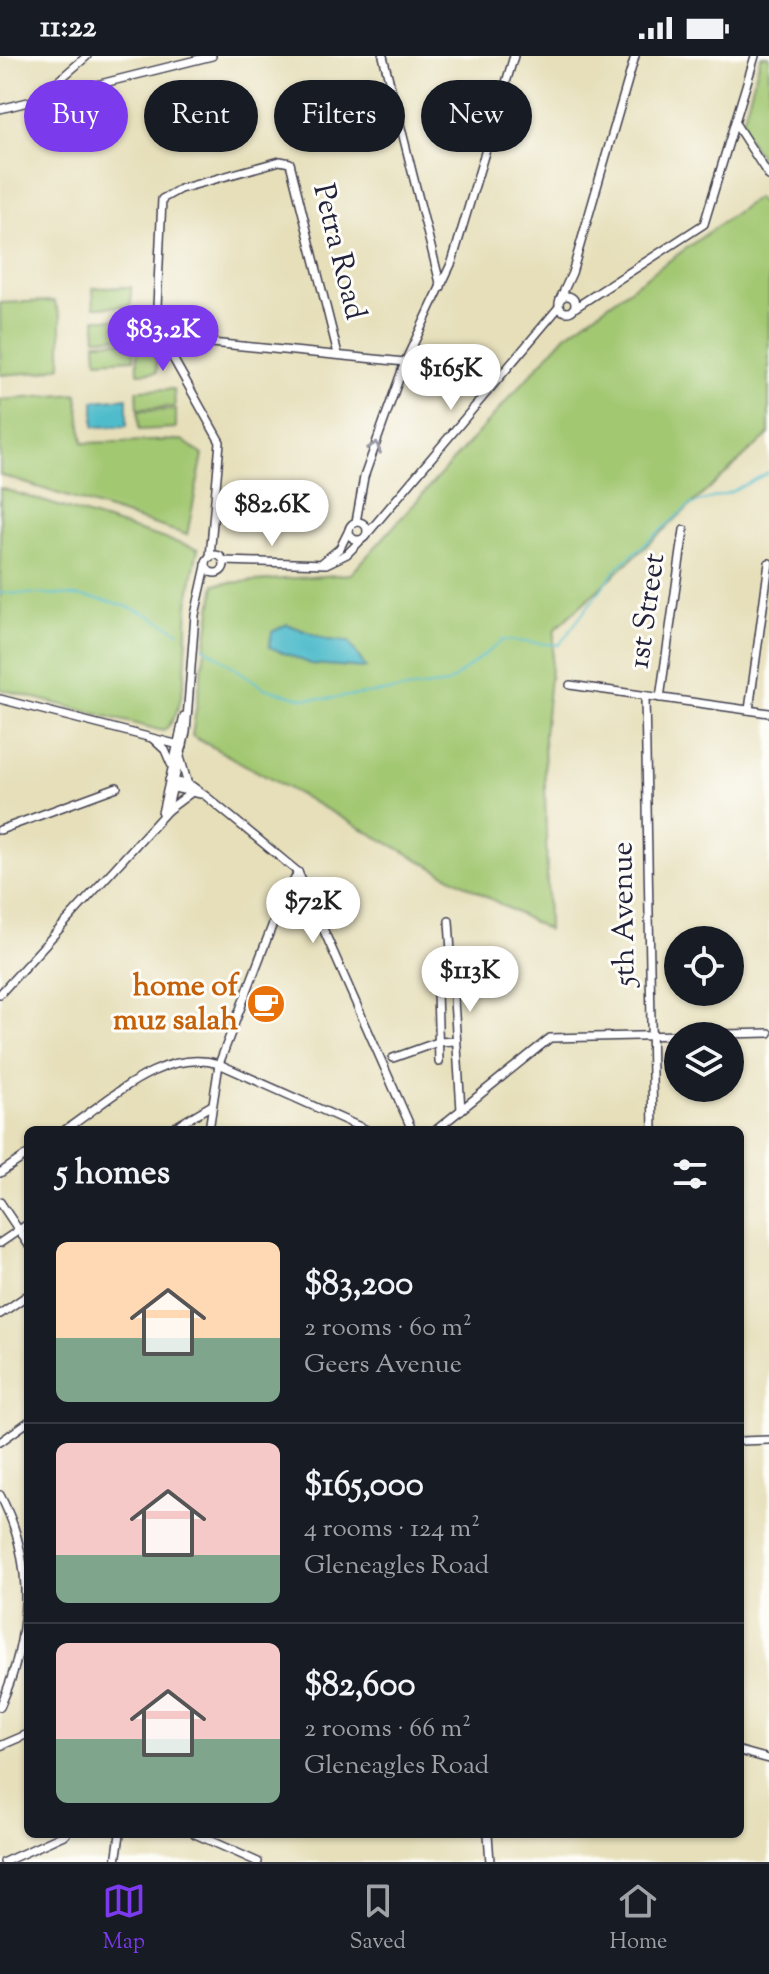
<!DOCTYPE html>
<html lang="en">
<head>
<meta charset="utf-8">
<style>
  :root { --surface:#171b24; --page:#20242c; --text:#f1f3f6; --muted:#9ea1a6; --line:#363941; --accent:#7c3aed }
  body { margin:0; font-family:"Sorts Mill Goudy",serif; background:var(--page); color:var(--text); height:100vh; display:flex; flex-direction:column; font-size:30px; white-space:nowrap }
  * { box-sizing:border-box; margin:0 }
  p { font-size:26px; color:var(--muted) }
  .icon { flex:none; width:44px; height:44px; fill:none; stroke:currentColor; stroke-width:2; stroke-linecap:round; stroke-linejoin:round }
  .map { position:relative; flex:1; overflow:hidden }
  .details { position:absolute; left:24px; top:1070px; width:720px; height:712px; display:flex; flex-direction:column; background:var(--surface); border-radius:12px; box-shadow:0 2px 6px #0004 }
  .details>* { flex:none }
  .top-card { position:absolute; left:24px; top:24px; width:722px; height:72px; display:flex; gap:16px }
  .fabs { position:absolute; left:664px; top:870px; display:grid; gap:16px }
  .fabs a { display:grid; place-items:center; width:80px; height:80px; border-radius:50%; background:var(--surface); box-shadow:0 2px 6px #0004; font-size:40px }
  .price { position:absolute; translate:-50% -68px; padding:0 18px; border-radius:28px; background:#fff; color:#222; font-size:26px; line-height:52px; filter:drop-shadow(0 2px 4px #0008) }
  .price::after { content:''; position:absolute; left:50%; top:48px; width:24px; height:18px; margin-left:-12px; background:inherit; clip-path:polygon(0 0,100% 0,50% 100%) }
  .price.selected { background:var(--accent); color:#fff }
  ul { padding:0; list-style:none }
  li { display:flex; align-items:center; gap:24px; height:200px; padding:0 32px }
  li+li { border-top:2px solid var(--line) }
  li span { display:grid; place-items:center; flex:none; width:224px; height:160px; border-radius:12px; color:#555 }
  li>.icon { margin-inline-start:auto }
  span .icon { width:96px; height:96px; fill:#fffc; stroke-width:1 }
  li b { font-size:34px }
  h2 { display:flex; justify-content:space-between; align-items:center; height:96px; padding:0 32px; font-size:34px }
  .tag { padding:0 28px; border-radius:36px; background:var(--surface); box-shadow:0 2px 6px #0004; font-size:28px; line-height:72px }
  .tag.selected { background:var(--accent); color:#fff }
  .status { display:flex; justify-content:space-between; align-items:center; height:56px; padding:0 40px; background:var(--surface); direction:ltr }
  .status svg { height:22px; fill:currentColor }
  .tab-bar { display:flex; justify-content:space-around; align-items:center; height:112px; border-top:2px solid var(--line); background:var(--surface); font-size:22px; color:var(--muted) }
  .tab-bar a { display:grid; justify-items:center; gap:4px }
  .tab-bar .selected { color:var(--accent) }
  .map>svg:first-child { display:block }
  .green { fill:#a3c872; stroke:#627556; stroke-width:2 }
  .water { fill:#50bccb; stroke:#396f83; stroke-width:2 }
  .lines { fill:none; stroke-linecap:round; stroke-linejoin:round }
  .stream { stroke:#50bccb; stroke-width:2 }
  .minor-casing { stroke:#3f3e4e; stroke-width:10 }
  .minor { stroke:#fff; stroke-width:7 }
  .oneway { stroke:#9c9ca7 }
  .labels { text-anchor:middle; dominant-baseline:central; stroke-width:6; stroke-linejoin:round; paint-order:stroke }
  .street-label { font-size:30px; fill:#22223b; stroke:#fdfcf7 }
  .food-label { font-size:30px; font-weight:bold; fill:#c56008; stroke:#fdfcf7; text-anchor:end }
</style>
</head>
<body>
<div class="status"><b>11:22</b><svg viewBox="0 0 49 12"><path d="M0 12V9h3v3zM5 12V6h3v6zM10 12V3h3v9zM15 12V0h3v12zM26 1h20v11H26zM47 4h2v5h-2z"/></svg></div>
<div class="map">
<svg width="769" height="1806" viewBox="0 0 769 1806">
  <rect width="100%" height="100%" fill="#fdfcf7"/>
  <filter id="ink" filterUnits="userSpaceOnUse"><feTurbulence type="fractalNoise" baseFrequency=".0125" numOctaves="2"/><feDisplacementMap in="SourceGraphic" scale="16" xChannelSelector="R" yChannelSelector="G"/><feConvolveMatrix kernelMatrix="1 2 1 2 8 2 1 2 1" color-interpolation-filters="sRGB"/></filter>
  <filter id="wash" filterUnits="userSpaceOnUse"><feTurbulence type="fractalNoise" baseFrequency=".006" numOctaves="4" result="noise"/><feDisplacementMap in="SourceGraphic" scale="32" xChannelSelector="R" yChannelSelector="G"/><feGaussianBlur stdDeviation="1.8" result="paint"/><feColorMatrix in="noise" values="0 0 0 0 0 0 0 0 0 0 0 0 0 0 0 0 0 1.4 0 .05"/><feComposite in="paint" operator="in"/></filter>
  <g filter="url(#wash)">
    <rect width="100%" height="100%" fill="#e6dfba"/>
    <g class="green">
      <polygon points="761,0 769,0 769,115 741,71"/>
      <polygon points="756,142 769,154 769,378 555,573 544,679 548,874 192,680 215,528 351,518 566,279"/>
      <polygon points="131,231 131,250 94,251 93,232"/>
      <polygon points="54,245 61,261 61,310 42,316 0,319 0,247"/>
      <polygon points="133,263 133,281 96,282 95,263"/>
      <polygon points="155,278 157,316 138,317 137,279"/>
      <polygon points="134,285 134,303 97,305 96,286"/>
      <polygon points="174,333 175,351 138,353 137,334"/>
      <polygon points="77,338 83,387 182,384 203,399 187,479 0,419 0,344"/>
      <polygon points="176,354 176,372 139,374 138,355"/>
      <path d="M0 432 198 493C194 512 190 530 188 549 185 580 191 655 163 675L0 633Z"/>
    </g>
    <g class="water">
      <polygon points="127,342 127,370 94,371 94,345"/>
      <polygon points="287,568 328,584 349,586 366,612 311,608 269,591 272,576"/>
    </g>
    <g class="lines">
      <g class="stream">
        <path d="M0 537C70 539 118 536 179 576"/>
        <polyline points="203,590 264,632 301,642 325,643 447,628 503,584 559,589 617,512 690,449 731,436 769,416"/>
      </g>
    </g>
  </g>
  <g filter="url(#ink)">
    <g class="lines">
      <defs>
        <g id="minor">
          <polyline points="383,0 441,231"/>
          <polyline points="36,44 212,0"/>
          <polyline points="0,53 36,44 87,0"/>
          <polyline points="735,67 769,120"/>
          <circle cx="567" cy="248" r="8"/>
          <polyline points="560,243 572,217 635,0"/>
          <polyline points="573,253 704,168 755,0"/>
          <polyline points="160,282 405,306"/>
          <circle cx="358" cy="475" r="9"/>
          <polyline points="356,466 364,421 405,306 452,206 514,0"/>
          <polyline points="367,478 559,251"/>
          <circle cx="215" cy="508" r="9"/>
          <polyline points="210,501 220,386 156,272 162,143 180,133 280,105 290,107 338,298"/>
          <polyline points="224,505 326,508 347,498 361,484"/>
          <polyline points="323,506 340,492 349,474"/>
          <polyline points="570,629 769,657"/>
          <polyline points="645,641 653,1074"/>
          <polyline points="660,642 684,474"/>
          <polyline points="0,643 183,690"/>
          <polyline points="749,654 769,507"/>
          <polyline points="153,683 165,694 171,708"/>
          <polyline points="181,704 188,729"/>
          <polyline points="169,724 192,730 207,741 298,816 412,1074"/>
          <polyline points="170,731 201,738"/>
          <polyline points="168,754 192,736"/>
          <polyline points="162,757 184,660"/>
          <polyline points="0,774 117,731"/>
          <polyline points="449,865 461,1054"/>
          <polyline points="437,934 439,1006"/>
          <polyline points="0,938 167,755 186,676 195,559 206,510"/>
          <polyline points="393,1002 438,986 456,985"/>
          <path d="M65 1074C110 1044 162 991 219 1008L367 1074"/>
          <polyline points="170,1074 212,1049"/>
          <polyline points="209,1074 219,1008 272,870 298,816"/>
          <polyline points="436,1074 550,982 769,977"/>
          <polyline points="0,1117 28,1098"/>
          <polyline points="0,1146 28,1188"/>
          <polyline points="0,1187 28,1168"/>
          <polyline points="0,1258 28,1239"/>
          <polyline points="740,1385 769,1384"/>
          <polyline points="0,1386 28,1366"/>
          <path d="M0 1439C36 1507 31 1582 0 1651"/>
          <polyline points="0,1690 28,1678"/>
          <polyline points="740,1695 769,1703"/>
          <polyline points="195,1778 258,1806"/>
          <polyline points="488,1778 490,1806"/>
          <polyline points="4,1806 66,1778"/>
          <polyline points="116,1806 120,1778"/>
        </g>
      </defs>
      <use href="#minor" class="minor-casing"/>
      <use href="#minor" class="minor"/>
    </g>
    <defs><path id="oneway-chevron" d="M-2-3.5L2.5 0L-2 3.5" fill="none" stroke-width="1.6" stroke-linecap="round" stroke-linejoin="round" transform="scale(2)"/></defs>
    <use class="oneway" href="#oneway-chevron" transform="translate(375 391) rotate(-71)"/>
  </g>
  <defs>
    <symbol id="cafe-disc" viewBox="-11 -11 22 22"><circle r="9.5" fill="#e8710a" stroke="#fdfcf7"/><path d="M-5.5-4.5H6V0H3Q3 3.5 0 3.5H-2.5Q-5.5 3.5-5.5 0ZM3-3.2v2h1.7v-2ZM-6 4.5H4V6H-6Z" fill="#fff"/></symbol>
  </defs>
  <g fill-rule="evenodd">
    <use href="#cafe-disc" x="244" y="926" width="44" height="44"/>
  </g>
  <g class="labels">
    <g class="street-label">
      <text transform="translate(338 196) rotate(76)">Petra Road</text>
      <text transform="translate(648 555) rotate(-82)">1st Street</text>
      <text transform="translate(625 858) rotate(-91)">5th Avenue</text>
    </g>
    <g class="food-label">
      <text x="238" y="931">home of<tspan x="238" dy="34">muz salah</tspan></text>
    </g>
  </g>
</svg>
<div class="fabs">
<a><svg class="icon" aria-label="locate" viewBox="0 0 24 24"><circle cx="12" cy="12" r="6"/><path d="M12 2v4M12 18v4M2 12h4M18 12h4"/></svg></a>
<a><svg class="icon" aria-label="layers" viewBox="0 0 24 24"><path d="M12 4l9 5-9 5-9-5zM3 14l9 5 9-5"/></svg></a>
</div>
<b class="price selected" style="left:163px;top:317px">$83.2K</b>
<b class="price" style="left:451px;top:356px">$165K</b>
<b class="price" style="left:272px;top:492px">$82.6K</b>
<b class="price" style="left:313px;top:889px">$72K</b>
<b class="price" style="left:470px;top:958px">$113K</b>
<div class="top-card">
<a class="tag selected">Buy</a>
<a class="tag">Rent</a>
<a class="tag">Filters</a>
<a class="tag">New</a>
</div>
<section class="details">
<h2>5 homes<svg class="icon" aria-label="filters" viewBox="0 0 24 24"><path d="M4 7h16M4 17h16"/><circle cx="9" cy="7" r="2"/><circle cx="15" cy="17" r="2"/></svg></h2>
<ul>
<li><span style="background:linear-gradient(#ffd9b3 60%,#7fa58c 0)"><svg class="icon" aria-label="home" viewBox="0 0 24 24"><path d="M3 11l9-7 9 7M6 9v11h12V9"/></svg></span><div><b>$83,200</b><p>2 rooms · 60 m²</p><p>Geers Avenue</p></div></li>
<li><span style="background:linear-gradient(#f6c9c9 70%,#7fa58c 0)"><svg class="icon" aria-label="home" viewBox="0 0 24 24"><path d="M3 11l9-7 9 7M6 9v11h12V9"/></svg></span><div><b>$165,000</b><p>4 rooms · 124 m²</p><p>Gleneagles Road</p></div></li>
<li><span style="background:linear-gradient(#f6c9c9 60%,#7fa58c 0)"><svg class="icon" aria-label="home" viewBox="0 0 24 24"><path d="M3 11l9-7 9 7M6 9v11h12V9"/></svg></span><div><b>$82,600</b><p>2 rooms · 66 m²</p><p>Gleneagles Road</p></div></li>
</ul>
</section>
</div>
<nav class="tab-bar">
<a class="selected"><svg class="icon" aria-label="map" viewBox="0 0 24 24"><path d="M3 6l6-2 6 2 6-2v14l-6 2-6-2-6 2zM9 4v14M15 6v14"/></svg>Map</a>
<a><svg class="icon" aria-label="saved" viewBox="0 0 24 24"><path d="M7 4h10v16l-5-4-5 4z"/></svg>Saved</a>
<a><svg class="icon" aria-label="home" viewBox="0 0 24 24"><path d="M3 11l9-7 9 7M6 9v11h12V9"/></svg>Home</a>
</nav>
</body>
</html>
